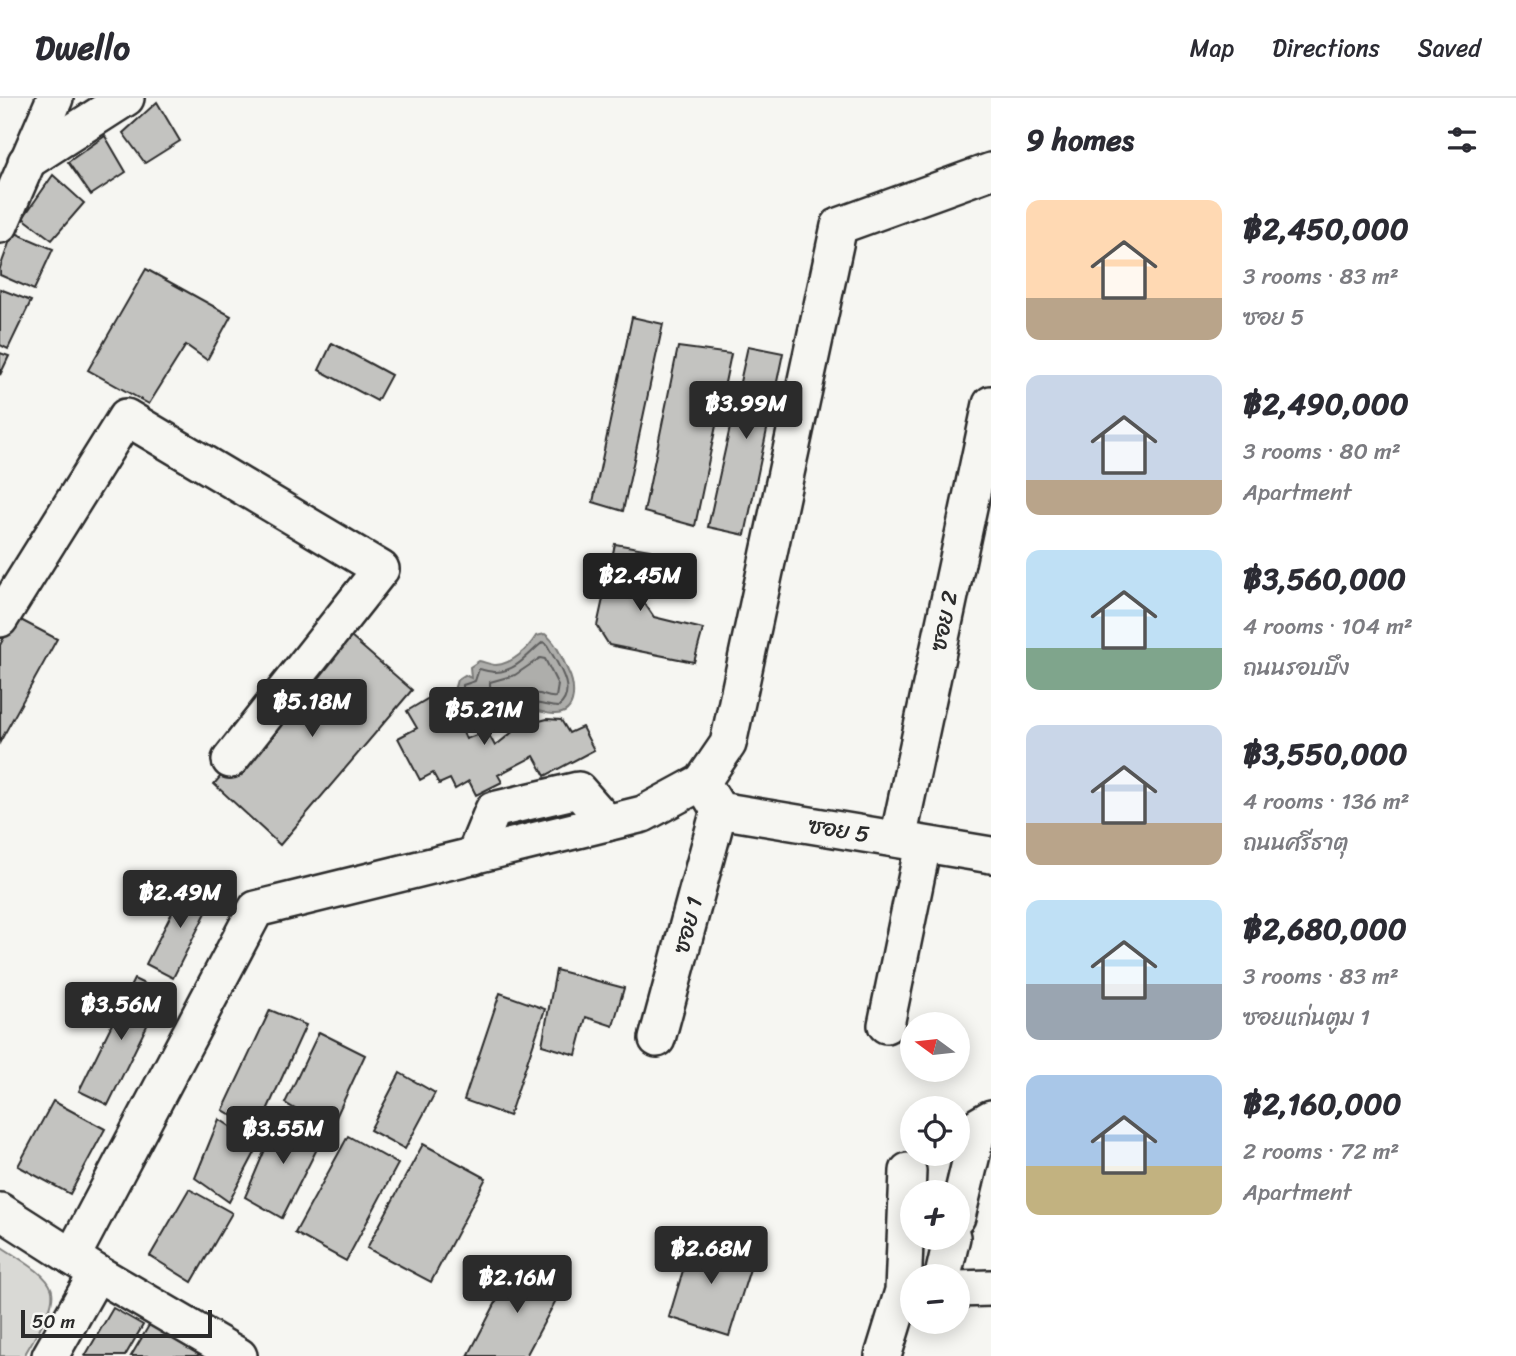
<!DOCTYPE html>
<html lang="en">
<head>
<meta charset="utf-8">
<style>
  :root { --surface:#fff; --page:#f7f7f7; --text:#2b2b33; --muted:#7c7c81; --line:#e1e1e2; --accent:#2b2b2b }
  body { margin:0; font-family:Sriracha,"Playpen Sans Thai",sans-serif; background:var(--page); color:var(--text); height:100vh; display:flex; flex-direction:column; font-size:26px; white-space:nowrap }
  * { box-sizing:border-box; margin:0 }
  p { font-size:23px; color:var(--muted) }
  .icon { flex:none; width:38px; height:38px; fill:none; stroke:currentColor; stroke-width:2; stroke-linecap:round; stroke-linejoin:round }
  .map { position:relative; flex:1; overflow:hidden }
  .drawer { display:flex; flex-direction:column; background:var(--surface); width:525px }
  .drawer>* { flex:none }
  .needle { width:46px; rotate:285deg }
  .controls { position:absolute; left:900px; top:914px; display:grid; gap:14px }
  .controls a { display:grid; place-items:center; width:70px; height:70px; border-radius:50%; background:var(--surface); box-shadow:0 4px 18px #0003; font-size:35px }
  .scale { position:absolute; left:21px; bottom:18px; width:191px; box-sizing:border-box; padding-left:7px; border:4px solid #2b2b2b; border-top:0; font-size:19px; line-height:24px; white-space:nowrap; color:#2b2b2b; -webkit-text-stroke:5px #f6f6f2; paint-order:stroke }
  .price { position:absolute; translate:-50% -60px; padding:0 16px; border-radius:7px; background:var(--accent); color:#fff; font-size:23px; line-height:46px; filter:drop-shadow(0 2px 4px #0008) }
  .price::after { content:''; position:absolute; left:50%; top:42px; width:21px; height:16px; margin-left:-10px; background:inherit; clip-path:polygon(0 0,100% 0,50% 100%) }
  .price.on { background:#222; color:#fff }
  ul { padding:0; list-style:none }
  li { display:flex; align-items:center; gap:21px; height:175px; padding:0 35px }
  li span { display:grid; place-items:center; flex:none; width:196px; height:140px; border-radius:14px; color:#555 }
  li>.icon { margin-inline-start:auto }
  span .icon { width:84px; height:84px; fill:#fffc; stroke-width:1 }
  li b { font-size:30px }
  h2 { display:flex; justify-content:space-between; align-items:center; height:84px; padding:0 35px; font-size:30px }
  header { display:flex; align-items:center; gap:42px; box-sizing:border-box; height:98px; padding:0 35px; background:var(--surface); border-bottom:2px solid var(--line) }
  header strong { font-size:33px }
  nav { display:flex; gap:38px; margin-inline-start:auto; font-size:24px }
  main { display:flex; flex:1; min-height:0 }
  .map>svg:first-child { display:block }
  .green { fill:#d9d9d5; stroke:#828280; stroke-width:2 }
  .water { fill:#aeaeab; stroke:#7a7a78; stroke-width:2 }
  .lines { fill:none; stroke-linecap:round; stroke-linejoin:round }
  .shore { stroke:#5f5f5e; stroke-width:2 }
  .building { fill:#c3c3c0; stroke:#2b2b2b; stroke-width:2 }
  .minor-casing { stroke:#2b2b2b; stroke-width:40 }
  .minor { stroke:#f6f6f2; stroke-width:35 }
  .labels { text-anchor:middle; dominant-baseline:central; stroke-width:7; stroke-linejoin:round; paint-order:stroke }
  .street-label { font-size:23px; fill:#2b2b2b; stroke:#f6f6f2 }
</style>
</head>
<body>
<header>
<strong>Dwello</strong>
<nav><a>Map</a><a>Directions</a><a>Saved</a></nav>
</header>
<main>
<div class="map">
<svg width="991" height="1258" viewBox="0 0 991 1258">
  <rect width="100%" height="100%" fill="#f6f6f2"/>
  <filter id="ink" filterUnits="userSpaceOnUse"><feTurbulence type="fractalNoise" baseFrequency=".0143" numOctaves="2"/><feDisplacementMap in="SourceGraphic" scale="14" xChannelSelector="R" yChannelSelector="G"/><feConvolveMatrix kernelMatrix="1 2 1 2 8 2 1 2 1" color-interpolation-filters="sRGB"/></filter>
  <g filter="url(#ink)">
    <path class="green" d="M0 1148C68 1191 63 1190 24 1258H0Z"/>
    <path class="water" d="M545 536C557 545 562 560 568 573 575 587 578 616 555 616 546 617 538 610 529 613 521 615 514 624 509 631H497L489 623 488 612 478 598 469 603 460 601 454 592 457 582 465 577 471 580 470 569 479 563C484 564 491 567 496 567 512 566 528 551 536 538Z"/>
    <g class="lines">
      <g class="shore">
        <path d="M543 544 547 547C556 564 579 593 558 609 546 609 535 602 523 607 514 611 511 622 501 624L496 620C495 603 485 587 467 595L463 593V587L475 583 479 571C484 572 491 574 496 574 517 573 529 555 543 544Z"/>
        <path d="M540 560 545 561 558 587 556 599C549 600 547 598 540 596 527 594 517 600 508 608H504L490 588V584L515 577Z"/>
      </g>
    </g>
    <g class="building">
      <polygon points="157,4 180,43 145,65 123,35"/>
      <polygon points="105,38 126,74 91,97 68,64"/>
      <polygon points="53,77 84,105 52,142 23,120"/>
      <polygon points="13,134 53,151 34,192 0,177 0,170"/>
      <polygon points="146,171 231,218 207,262 186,247 149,306 88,272"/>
      <polygon points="0,191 31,203 8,251 0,247"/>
      <polygon points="632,219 663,226 623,413 593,404"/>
      <polygon points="332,245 391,277 377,303 319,272"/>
      <polygon points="748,248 783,255 745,437 708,429"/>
      <polygon points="678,249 731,256 695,428 644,414"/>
      <polygon points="0,255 9,258 0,277"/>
      <polygon points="615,446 650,452 639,497 654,519 703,531 694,564 609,547 597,528"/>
      <polygon points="15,519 57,541 0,644 0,547"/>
      <polygon points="351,539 412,592 280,747 214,686 326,556 331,560"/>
      <polygon points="444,598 472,614 462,632 466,641 487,633 495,648 520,628 547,621 561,622 569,635 582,629 594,652 545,678 534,658 498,677 502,684 476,697 469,683 455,691 450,681 439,686 433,675 420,682 398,640 417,630 407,613 429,600 435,611"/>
      <polygon points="187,785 214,799 173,880 146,866"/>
      <polygon points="556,872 624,890 613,928 586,919 576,957 542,947"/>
      <polygon points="134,881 163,895 108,1007 79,993"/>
      <polygon points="500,895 545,911 509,1018 464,1002"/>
      <polygon points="270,912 306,927 258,1032 223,1012"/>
      <polygon points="319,934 365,957 330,1032 285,1005"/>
      <polygon points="400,975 435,995 405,1051 370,1032"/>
      <polygon points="53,1003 105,1031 70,1096 18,1068"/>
      <polygon points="280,1016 323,1039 282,1120 245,1099"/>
      <polygon points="219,1021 259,1047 229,1104 195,1080"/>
      <polygon points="348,1038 398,1066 346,1163 295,1135"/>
      <polygon points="423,1046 486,1080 431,1184 367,1150"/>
      <polygon points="189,1091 232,1115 192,1184 150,1158"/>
      <polygon points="693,1139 754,1158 729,1238 669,1219"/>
      <polygon points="517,1164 563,1189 526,1258 468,1258"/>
      <polygon points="113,1210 143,1227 125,1258 85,1258"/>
      <polygon points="151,1224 201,1253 198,1258 131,1258"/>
    </g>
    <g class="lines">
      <defs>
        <g id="minor">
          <polyline points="26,64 126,0"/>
          <polyline points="0,127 55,0"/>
          <polyline points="0,521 126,319 381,471 230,662"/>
          <polyline points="702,684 719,712 991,757"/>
          <polyline points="898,741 991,306"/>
          <polyline points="474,758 493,712 578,692 607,725"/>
          <polyline points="886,927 923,747"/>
          <polyline points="657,941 719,712"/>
          <polyline points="0,1113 97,1175 239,1258"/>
          <polyline points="957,1119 979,1027 991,1020"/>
          <polyline points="72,1159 256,811 643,716 702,684 728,646 839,128 991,73"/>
          <polyline points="943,1178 952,1139"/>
          <polyline points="957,1191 991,1190"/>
          <polyline points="50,1258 97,1175"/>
          <polyline points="883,1258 903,1193 908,1073"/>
        </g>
      </defs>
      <use href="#minor" class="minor-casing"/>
      <use href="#minor" class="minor"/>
    </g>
  </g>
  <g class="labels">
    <g class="street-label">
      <text transform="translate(944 523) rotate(-78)">ซอย 2</text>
      <text transform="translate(839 732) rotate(9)">ซอย 5</text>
      <text transform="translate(688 827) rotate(-75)">ซอย 1</text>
    </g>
  </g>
</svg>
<div class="controls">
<a><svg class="needle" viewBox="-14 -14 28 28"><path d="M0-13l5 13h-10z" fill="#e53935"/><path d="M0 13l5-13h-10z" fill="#7c7c81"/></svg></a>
<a><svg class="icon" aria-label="locate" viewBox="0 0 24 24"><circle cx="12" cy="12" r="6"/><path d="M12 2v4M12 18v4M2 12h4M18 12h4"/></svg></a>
<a>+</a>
<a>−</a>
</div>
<div class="scale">50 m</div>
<b class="price" style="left:746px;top:343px">฿3.99M</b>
<b class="price on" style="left:640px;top:515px">฿2.45M</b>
<b class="price" style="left:312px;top:641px">฿5.18M</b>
<b class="price" style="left:484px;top:649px">฿5.21M</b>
<b class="price" style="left:180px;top:832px">฿2.49M</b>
<b class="price" style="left:121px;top:944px">฿3.56M</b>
<b class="price" style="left:283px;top:1068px">฿3.55M</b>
<b class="price" style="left:711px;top:1188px">฿2.68M</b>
<b class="price" style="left:517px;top:1217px">฿2.16M</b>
</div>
<section class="drawer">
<h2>9 homes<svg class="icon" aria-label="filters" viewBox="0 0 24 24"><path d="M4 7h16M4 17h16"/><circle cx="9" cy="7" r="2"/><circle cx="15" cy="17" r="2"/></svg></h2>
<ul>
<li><span style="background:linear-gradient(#ffd9b3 70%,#b9a48a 0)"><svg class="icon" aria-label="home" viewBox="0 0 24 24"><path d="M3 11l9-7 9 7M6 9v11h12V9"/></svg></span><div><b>฿2,450,000</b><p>3 rooms · 83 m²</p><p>ซอย 5</p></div></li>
<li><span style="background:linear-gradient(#c9d6e8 75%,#b9a48a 0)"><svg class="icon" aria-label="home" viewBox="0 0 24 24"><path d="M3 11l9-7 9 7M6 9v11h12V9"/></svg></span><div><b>฿2,490,000</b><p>3 rooms · 80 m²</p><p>Apartment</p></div></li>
<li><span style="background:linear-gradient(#bfe0f5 70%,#7fa58c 0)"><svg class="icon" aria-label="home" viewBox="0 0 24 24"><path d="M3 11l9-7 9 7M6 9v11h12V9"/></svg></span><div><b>฿3,560,000</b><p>4 rooms · 104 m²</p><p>ถนนรอบบึง</p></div></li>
<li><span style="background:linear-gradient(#c9d6e8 70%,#b9a48a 0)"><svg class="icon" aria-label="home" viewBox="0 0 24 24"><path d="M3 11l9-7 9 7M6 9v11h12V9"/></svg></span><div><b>฿3,550,000</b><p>4 rooms · 136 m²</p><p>ถนนศรีธาตุ</p></div></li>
<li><span style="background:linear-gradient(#bfe0f5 60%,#9aa5b1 0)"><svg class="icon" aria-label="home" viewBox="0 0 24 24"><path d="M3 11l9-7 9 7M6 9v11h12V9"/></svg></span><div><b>฿2,680,000</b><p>3 rooms · 83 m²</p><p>ซอยแก่นตูม 1</p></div></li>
<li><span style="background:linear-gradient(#a9c7e8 65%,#c2b280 0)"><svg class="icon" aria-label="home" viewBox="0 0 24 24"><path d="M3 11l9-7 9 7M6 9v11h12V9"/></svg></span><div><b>฿2,160,000</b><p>2 rooms · 72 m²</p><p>Apartment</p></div></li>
</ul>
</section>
</main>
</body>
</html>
